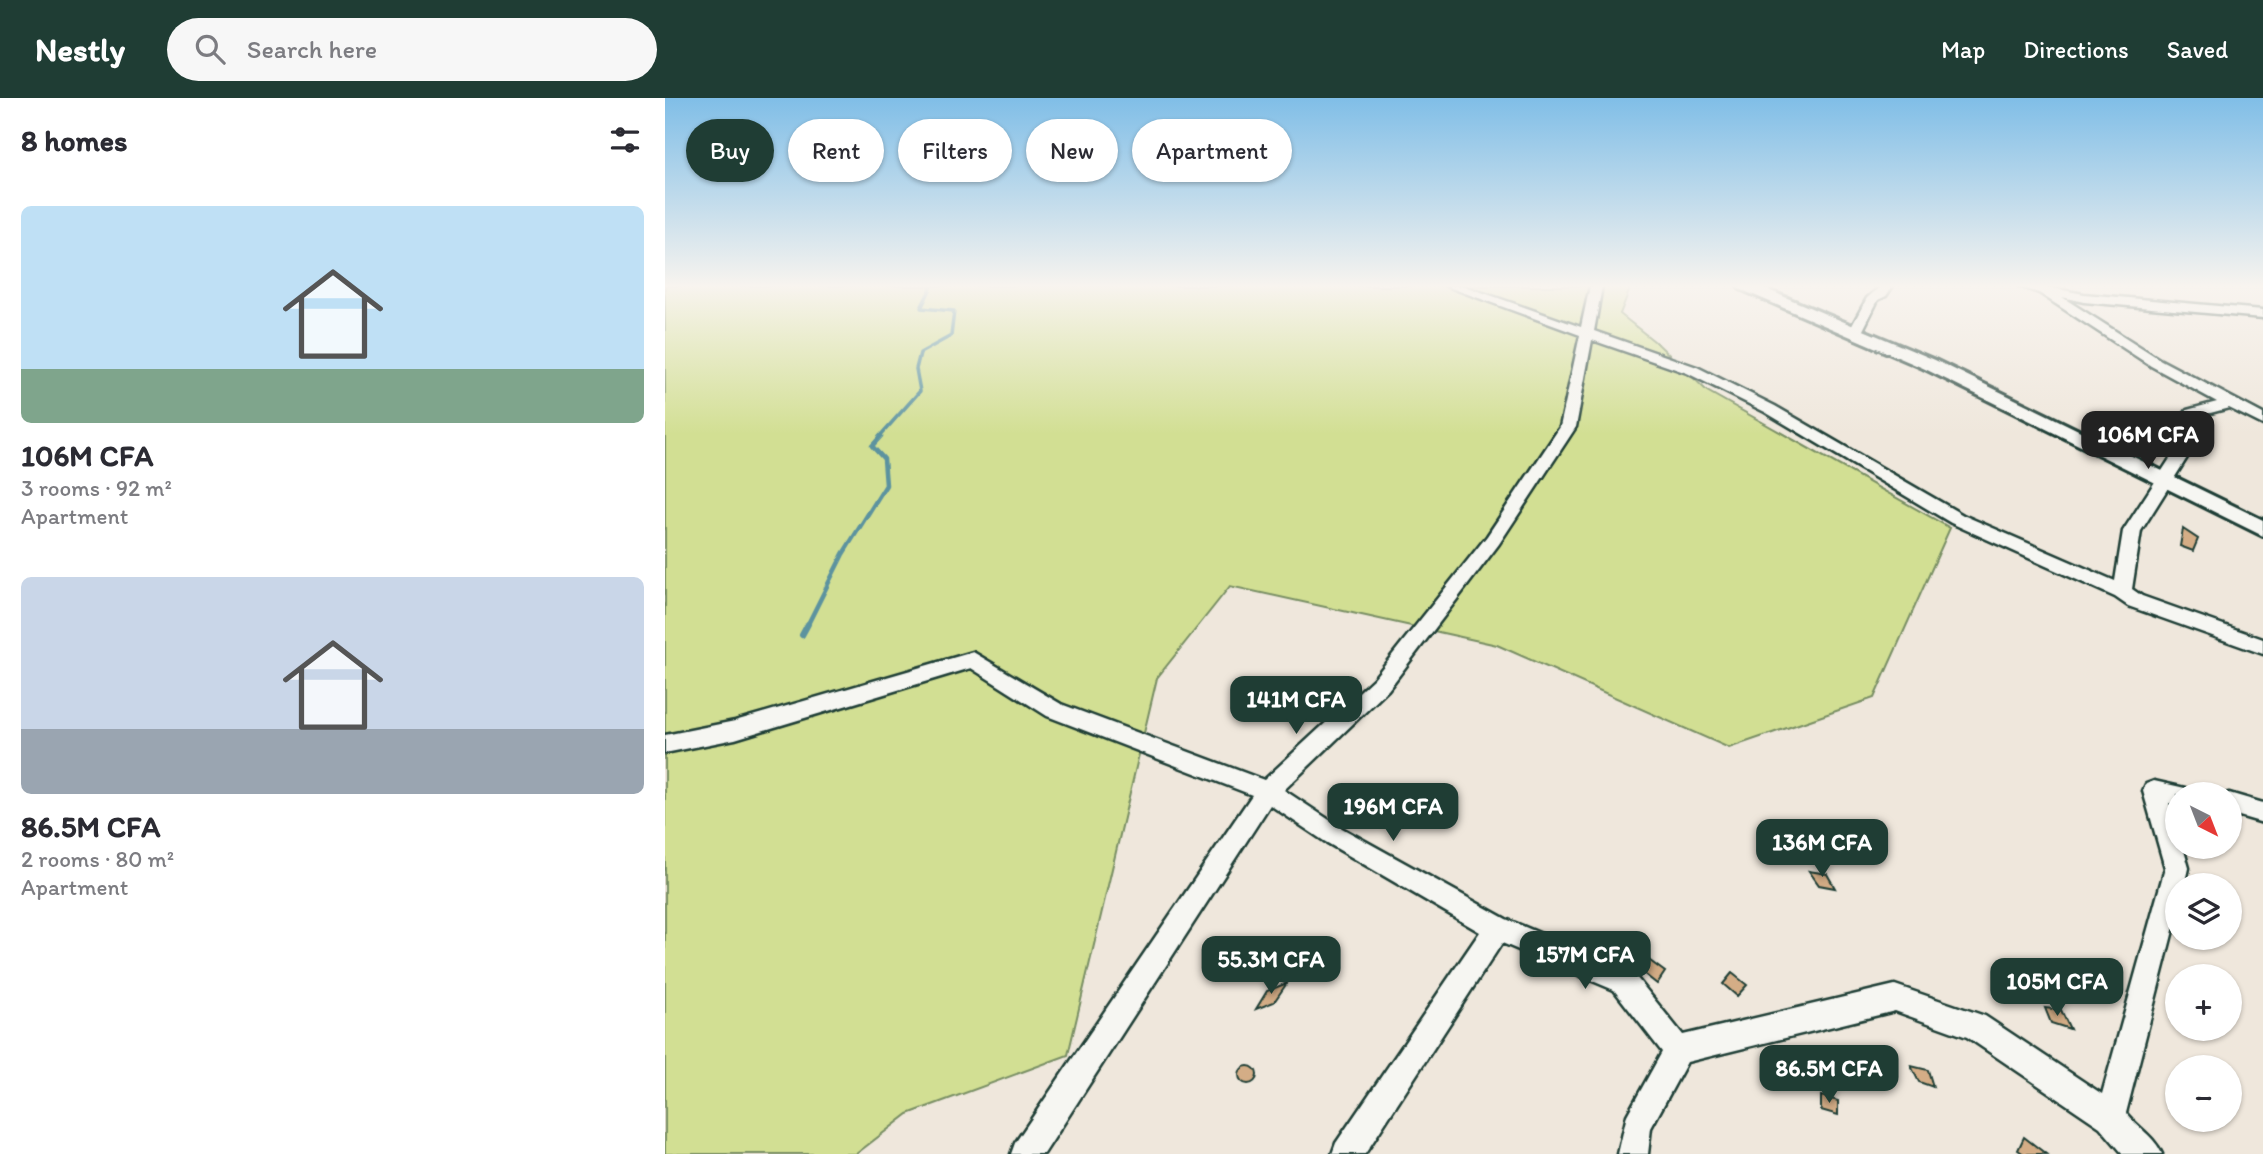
<!DOCTYPE html>
<html lang="en">
<head>
<meta charset="utf-8">
<style>
  :root { --surface:#fff; --page:#f7f7f7; --text:#2b2b33; --muted:#7c7c81; --accent:#1f3d34 }
  body { margin:0; font-family:Itim,sans-serif; background:var(--page); color:var(--text); height:100vh; display:flex; flex-direction:column; font-size:26px; white-space:nowrap }
  * { box-sizing:border-box; margin:0 }
  p { font-size:23px; color:var(--muted) }
  .icon { flex:none; width:38px; height:38px; fill:none; stroke:currentColor; stroke-width:2; stroke-linecap:round; stroke-linejoin:round }
  .map { position:relative; flex:1; overflow:hidden }
  .panel { display:flex; flex-direction:column; background:var(--surface); width:665px }
  .panel>* { flex:none }
  .top-card { position:absolute; left:21px; top:21px; width:665px; height:63px; display:flex; gap:14px }
  .needle { width:46px; rotate:138deg }
  .buttons { position:absolute; left:1500px; top:684px; display:grid; gap:14px }
  .buttons a { display:grid; place-items:center; width:77px; height:77px; border-radius:50%; background:var(--surface); box-shadow:0 2px 5px #0004; font-size:35px }
  .price { position:absolute; translate:-50% -60px; padding:0 16px; border-radius:14px; background:var(--accent); color:#fff; font-size:23px; line-height:46px; filter:drop-shadow(0 2px 4px #0008) }
  .price::after { content:''; position:absolute; left:50%; top:42px; width:21px; height:16px; margin-left:-10px; background:inherit; clip-path:polygon(0 0,100% 0,50% 100%) }
  .price.active { background:#222; color:#fff }
  ul { padding:0; list-style:none }
  li { display:grid; align-content:center; gap:14px; height:371px; padding:0 21px }
  li span { display:grid; place-items:center; height:217px; border-radius:10px; color:#555 }
  li>.icon { margin-inline-start:auto }
  span .icon { width:126px; height:126px; fill:#fffc; stroke-width:1 }
  li b { font-size:30px }
  h2 { display:flex; justify-content:space-between; align-items:center; height:84px; padding:0 21px; font-size:30px }
  .pill { padding:0 24px; border-radius:32px; background:var(--surface); box-shadow:0 2px 5px #0004; font-size:24px; line-height:63px }
  .pill.active { background:var(--accent); color:#fff }
  header { display:flex; align-items:center; gap:42px; box-sizing:border-box; height:98px; padding:0 35px; background:var(--accent); color:#fff }
  header strong { font-size:33px }
  nav { display:flex; gap:38px; margin-inline-start:auto; font-size:24px }
  .search { width:490px; height:63px; background:var(--page); display:flex; align-items:center; gap:18px; box-sizing:border-box; padding:0 24px; border-radius:38px; color:var(--muted); font-size:26px }
  main { display:flex; flex:1; min-height:0 }
  .map>svg:first-child { display:block }
  .green { fill:#d2df93; stroke:#788e64; stroke-width:2 }
  .lines { fill:none; stroke-linecap:round; stroke-linejoin:round }
  .stream-far2 { stroke:#5c939f; stroke-width:3.5 }
  .stream-far1 { stroke:#5c939f; stroke-width:4.5 }
  .stream { stroke:#5c939f; stroke-width:6 }
  .building { fill:#d4ad86; stroke:#1f3d34; stroke-width:2 }
  .minor-casing { stroke:#1f3d34; stroke-width:5 }
  .major-casing { stroke:#1f3d34; stroke-width:6 }
  .minor { fill:#f6f6f2; fill-rule:evenodd }
  .major { fill:#f6f6f2; fill-rule:evenodd }
</style>
</head>
<body>
<header>
<strong>Nestly</strong>
<div class="search"><svg class="icon" aria-label="search" viewBox="0 0 24 24"><circle cx="10" cy="10" r="6"/><path d="M15 15l6 6"/></svg>Search here</div>
<nav><a>Map</a><a>Directions</a><a>Saved</a></nav>
</header>
<main>
<section class="panel">
<h2>8 homes<svg class="icon" aria-label="filters" viewBox="0 0 24 24"><path d="M4 7h16M4 17h16"/><circle cx="9" cy="7" r="2"/><circle cx="15" cy="17" r="2"/></svg></h2>
<ul>
<li><span style="background:linear-gradient(#bfe0f5 75%,#7fa58c 0)"><svg class="icon" aria-label="home" viewBox="0 0 24 24"><path d="M3 11l9-7 9 7M6 9v11h12V9"/></svg></span><div><b>106M CFA</b><p>3 rooms · 92 m²</p><p>Apartment</p></div></li>
<li><span style="background:linear-gradient(#c9d6e8 70%,#9aa5b1 0)"><svg class="icon" aria-label="home" viewBox="0 0 24 24"><path d="M3 11l9-7 9 7M6 9v11h12V9"/></svg></span><div><b>86.5M CFA</b><p>2 rooms · 80 m²</p><p>Apartment</p></div></li>
</ul>
</section>
<div class="map">
<svg width="1598" height="1056" viewBox="0 0 1598 1056">
  <rect width="100%" height="100%" fill="#efe7dc"/>
  <filter id="ink" filterUnits="userSpaceOnUse"><feTurbulence type="fractalNoise" baseFrequency=".0143" numOctaves="2"/><feDisplacementMap in="SourceGraphic" scale="14" xChannelSelector="R" yChannelSelector="G"/><feConvolveMatrix kernelMatrix="1 2 1 2 8 2 1 2 1" color-interpolation-filters="sRGB"/></filter>
  <g filter="url(#ink)">
    <polygon class="green" points="0,188 966,188 955,216 994,247 1042,293 1285,430 1209,600 1064,650 832,547 565,488 492,580 403,957 243,1016 191,1056 0,1056"/>
    <g class="lines">
      <polyline class="stream-far2" points="214,339 255,293 251,271 255,255 286,238 289,213 256,210 267,188"/>
      <polyline class="stream-far1" points="142,528 178,456 221,387 219,361 207,348 216,338"/>
      <polyline class="stream" points="137,537 143,526"/>
    </g>
    <g class="building">
      <polygon points="1518,431 1533,441 1528,453 1515,448"/>
      <polygon points="1144,773 1162,776 1170,790 1154,787"/>
      <polygon points="981,860 1000,874 992,886 973,871"/>
      <polygon points="1067,875 1082,887 1072,898 1058,886"/>
      <polygon points="622,885 609,904 591,911 602,893"/>
      <polygon points="1380,910 1396,912 1405,931 1386,925"/>
      <polygon points="1246,968 1263,972 1268,989 1254,984"/>
      <circle cx="1122" cy="978" r="10"/>
      <circle cx="583" cy="977" r="9"/>
      <polygon points="1156,998 1173,1003 1173,1017 1156,1012"/>
      <polygon points="1359,1039 1381,1056 1359,1056 1353,1052"/>
    </g>
    <g class="lines">
      <defs>
        <g id="minor">
          <path d="M781 188H799L916 229 925 188H937L929 233 1032 269 1110 308 1298 417 1450 483 1458 433 1519 339 1520 315 1522 312 1552 304 1486 268 1374 195 1353 188H1377L1419 196 1598 212V220L1419 204 1397 199 1496 262 1598 316V327L1564 310 1534 318 1535 339 1476 433 1467 491 1477 498 1598 541V556L1463 508 1450 499 1286 425 1100 314 1022 275 927 242 911 329 834 446 723 592 619 692 675 729 841 821 967 874 1018 937 1230 887 1320 918 1437 996 1500 770 1478 693 1481 686 1489 683 1520 690 1523 696H1512V707L1504 705 1512 731V749H1518L1524 770 1520 788H1512V817L1461 1015C1472 1029 1490 1039 1497 1056H1458L1435 1029 1302 939 1230 913 1022 964 986 1030 983 1056H953L962 1017 997 954 949 892 837 845 700 1056H667L671 1045 815 834 659 743 605 707 379 1056H346L350 1045 587 697 382 618 306 570 70 641 0 655V637L70 623 308 554 396 606 599 682 709 580 822 438 895 329 915 237Z"/>
          <polygon points="1216,188 1228,188 1221,198 1213,202 1195,238 1185,238 1183,235 1202,200"/>
          <polygon points="1564,695 1598,705 1598,725 1564,715 1564,696 1560,696"/>
        </g>
        <polygon id="major" points="1073,188 1094,188 1270,262 1598,422 1598,438 1258,270 1075,191"/>
      </defs>
      <use href="#minor" class="minor-casing"/>
      <use href="#major" class="major-casing"/>
      <use href="#minor" class="minor"/>
      <use href="#major" class="major"/>
    </g>
  </g>
  <linearGradient id="sky" x2="0" y2="1"><stop stop-color="#80bee7"/><stop offset="0.56" stop-color="#f8f4ef"/><stop offset="1" stop-color="#f8f4ef" stop-opacity="0"/></linearGradient>
  <rect width="1598" height="336" fill="url(#sky)"/>
</svg>
<div class="buttons">
<a><svg class="needle" viewBox="-14 -14 28 28"><path d="M0-13l5 13h-10z" fill="#e53935"/><path d="M0 13l5-13h-10z" fill="#7c7c81"/></svg></a>
<a><svg class="icon" aria-label="layers" viewBox="0 0 24 24"><path d="M12 4l9 5-9 5-9-5zM3 14l9 5 9-5"/></svg></a>
<a>+</a>
<a>−</a>
</div>
<b class="price active" style="left:1483px;top:373px">106M CFA</b>
<b class="price" style="left:631px;top:638px">141M CFA</b>
<b class="price" style="left:728px;top:745px">196M CFA</b>
<b class="price" style="left:1157px;top:781px">136M CFA</b>
<b class="price" style="left:920px;top:893px">157M CFA</b>
<b class="price" style="left:606px;top:898px">55.3M CFA</b>
<b class="price" style="left:1392px;top:920px">105M CFA</b>
<b class="price" style="left:1164px;top:1007px">86.5M CFA</b>
<div class="top-card">
<a class="pill active">Buy</a>
<a class="pill">Rent</a>
<a class="pill">Filters</a>
<a class="pill">New</a>
<a class="pill">Apartment</a>
</div>
</div>
</main>
</body>
</html>
